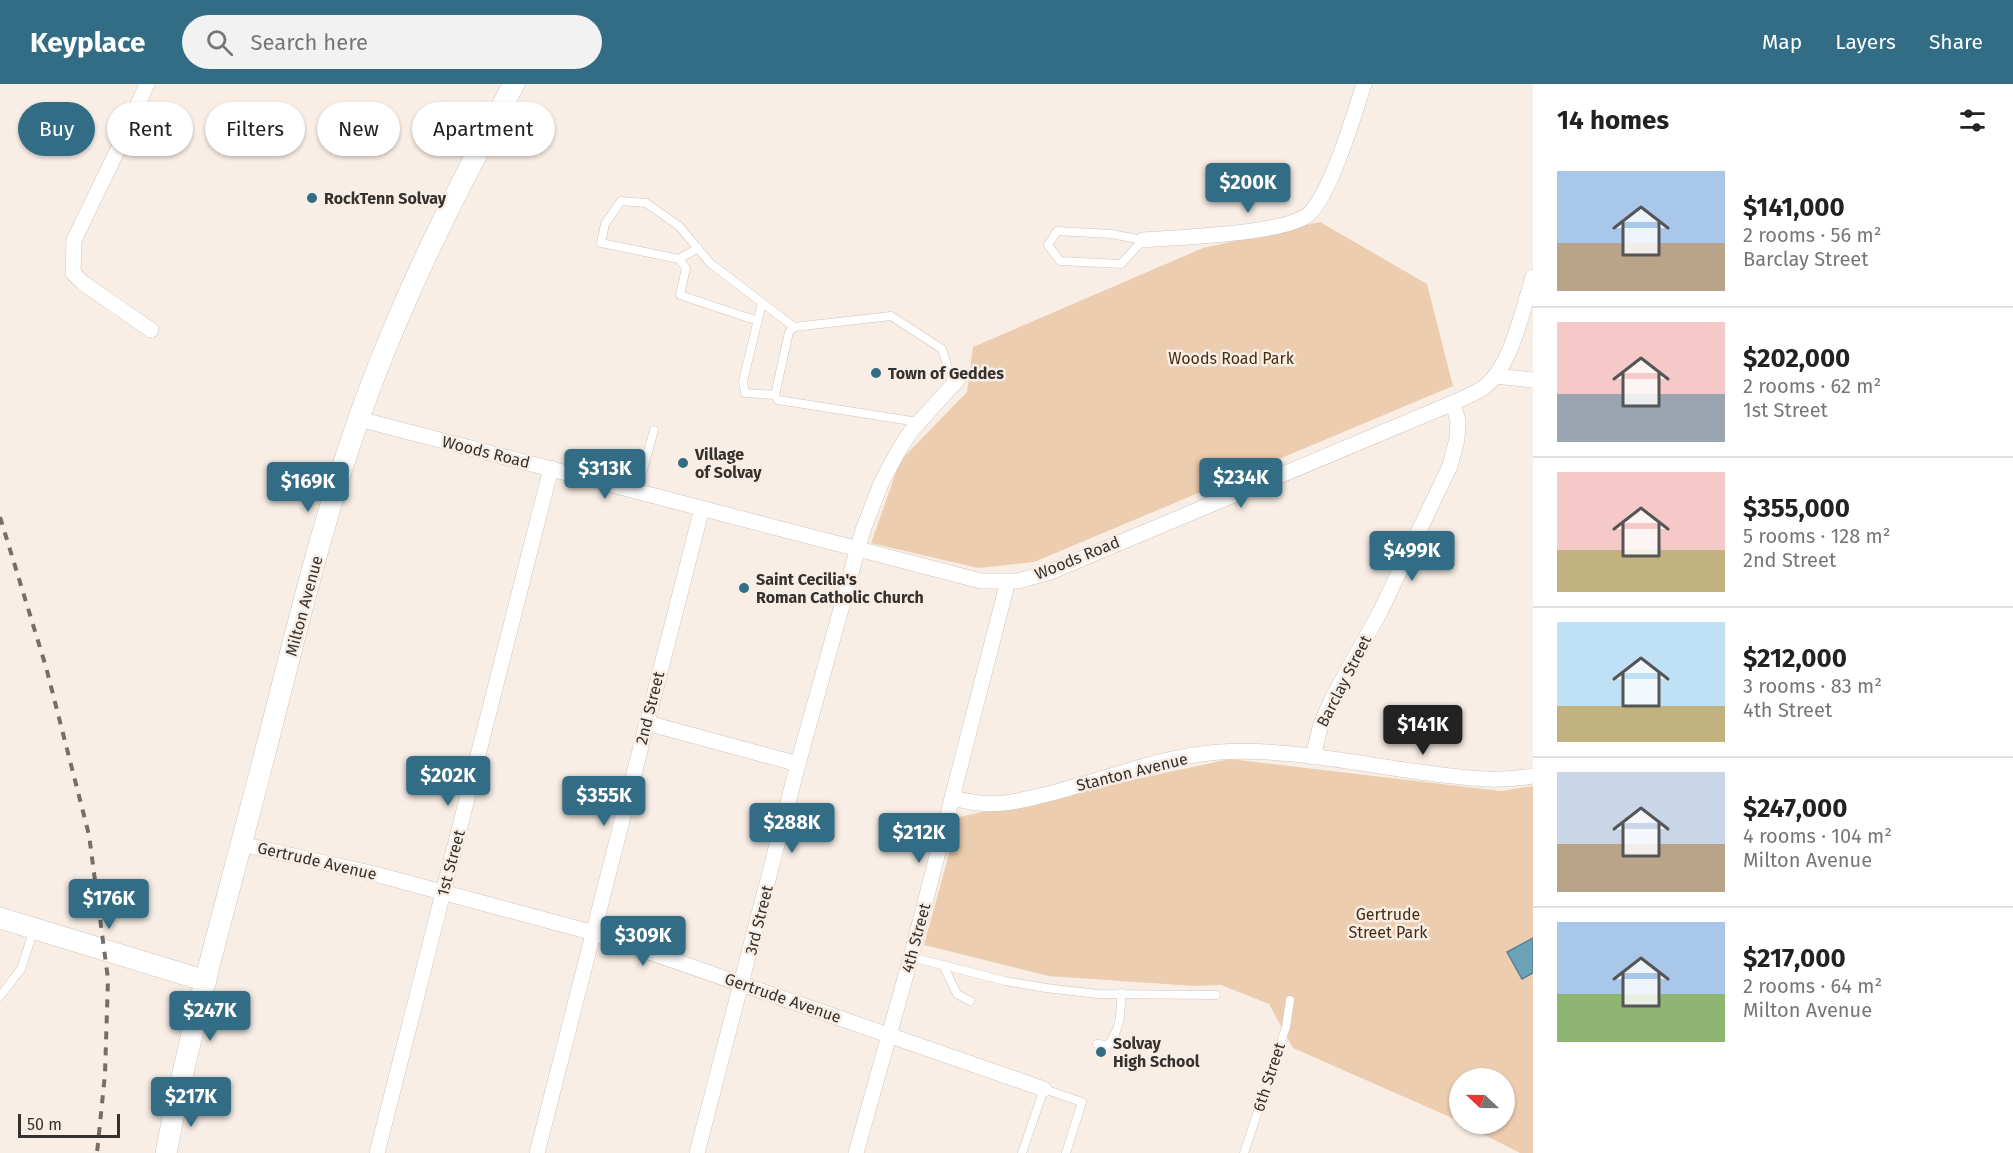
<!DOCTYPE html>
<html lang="en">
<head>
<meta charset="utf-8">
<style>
  :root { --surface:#fff; --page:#f2f2f2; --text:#222; --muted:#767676; --line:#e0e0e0; --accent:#326d85 }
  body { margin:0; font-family:"Fira Sans",sans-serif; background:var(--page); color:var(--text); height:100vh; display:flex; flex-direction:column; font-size:22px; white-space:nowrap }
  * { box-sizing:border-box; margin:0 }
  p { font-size:20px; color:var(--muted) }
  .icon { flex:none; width:33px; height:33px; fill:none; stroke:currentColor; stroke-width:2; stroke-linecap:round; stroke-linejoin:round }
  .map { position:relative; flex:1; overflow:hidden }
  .drawer { display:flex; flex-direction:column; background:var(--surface); width:480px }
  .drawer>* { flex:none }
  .banner { position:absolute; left:18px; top:18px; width:570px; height:54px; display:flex; gap:12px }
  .needle { width:39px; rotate:292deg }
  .fabs { position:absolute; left:1449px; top:984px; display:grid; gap:12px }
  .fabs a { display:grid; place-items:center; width:66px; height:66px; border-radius:50%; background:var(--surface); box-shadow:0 2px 4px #0004; font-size:30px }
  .scale { position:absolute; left:18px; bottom:15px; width:102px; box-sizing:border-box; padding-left:6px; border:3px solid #35312e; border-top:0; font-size:16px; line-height:21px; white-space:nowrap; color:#35312e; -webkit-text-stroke:4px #f8eee6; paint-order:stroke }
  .price { position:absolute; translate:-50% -51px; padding:0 14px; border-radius:6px; background:var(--accent); color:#fff; font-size:20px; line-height:39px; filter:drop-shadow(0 2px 3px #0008) }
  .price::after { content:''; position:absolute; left:50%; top:36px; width:18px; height:14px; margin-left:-9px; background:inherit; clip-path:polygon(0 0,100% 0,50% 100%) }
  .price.on { background:#222; color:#fff }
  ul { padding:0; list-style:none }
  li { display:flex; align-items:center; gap:18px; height:150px; padding:0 24px }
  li+li { border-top:2px solid var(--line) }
  li span { display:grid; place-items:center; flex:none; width:168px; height:120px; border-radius:0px; color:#555 }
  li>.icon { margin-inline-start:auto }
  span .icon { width:72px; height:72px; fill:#fffc; stroke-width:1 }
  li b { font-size:26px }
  h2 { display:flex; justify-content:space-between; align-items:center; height:72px; padding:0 24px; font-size:26px }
  .pill { padding:0 21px; border-radius:27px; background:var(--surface); box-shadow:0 2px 4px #0004; font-size:21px; line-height:54px }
  .pill.on { background:var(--accent); color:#fff }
  header { display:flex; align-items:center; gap:36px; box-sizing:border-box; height:84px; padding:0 30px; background:var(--accent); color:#fff }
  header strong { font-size:28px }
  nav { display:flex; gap:33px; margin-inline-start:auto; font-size:21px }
  .search { width:420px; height:54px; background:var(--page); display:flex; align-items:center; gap:15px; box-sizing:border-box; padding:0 21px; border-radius:33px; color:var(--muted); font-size:22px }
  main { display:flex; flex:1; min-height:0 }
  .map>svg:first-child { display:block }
  .green { fill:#edcdaf }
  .water { fill:#6ca2ba; stroke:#5c8090; stroke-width:1.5 }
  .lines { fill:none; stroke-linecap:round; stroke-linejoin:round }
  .service-casing { stroke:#cec5bd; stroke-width:9 }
  .minor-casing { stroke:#cec5bd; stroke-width:16 }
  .secondary-casing { stroke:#cec5bd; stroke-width:22 }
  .service { stroke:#fff; stroke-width:8 }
  .minor { stroke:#fff; stroke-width:15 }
  .secondary { stroke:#fff; stroke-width:21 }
  .rail { stroke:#756f6b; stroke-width:4; stroke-dasharray:8 8; stroke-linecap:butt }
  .poi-dot { fill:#326d85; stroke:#f8eee6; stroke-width:2 }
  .labels { text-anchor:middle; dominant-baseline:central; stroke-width:5; stroke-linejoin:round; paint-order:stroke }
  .poi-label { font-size:16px; font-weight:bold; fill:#35312e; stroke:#f8eee6; text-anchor:start }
  .park-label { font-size:16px; fill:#472c0f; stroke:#f8eee6 }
  .street-label { font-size:16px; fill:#35312e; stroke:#f8eee6 }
</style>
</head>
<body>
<header>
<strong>Keyplace</strong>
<div class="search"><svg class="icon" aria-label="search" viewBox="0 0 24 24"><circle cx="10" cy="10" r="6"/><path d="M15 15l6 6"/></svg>Search here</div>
<nav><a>Map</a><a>Layers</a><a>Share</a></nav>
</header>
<main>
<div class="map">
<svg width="1533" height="1069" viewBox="0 0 1533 1069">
  <rect width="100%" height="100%" fill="#f8eee6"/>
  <g class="green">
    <polygon points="1320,138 1427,200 1453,302 1034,478 978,484 871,459 900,377 967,308 973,263 1203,164"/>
    <polygon points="1230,675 1501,707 1533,702 1533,1069 1520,1069 1463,1040 1504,1040 1504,994 1460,994 1459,1037 1293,964 1269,920 1221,901 1194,902 1048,892 924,861 959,733"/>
  </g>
  <polygon class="water" points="1533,854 1533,889 1522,895 1507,868"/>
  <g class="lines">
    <defs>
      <g id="service">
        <polygon points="1057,147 1111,150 1143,156 1121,180 1060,177 1048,161"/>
        <polyline points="679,175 698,164"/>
        <polyline points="762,219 743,297 745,309 775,311"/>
        <polyline points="758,237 680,211 686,184 679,175 601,159 605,140 621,117 646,119 679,142 710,179 794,243"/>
        <polyline points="918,338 778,316 775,311 789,248 794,243 891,232 942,265 953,300"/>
        <polyline points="637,407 654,346"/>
        <polyline points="911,873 1005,897 1046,904 1098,910 1216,911"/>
        <polyline points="943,881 957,910 970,917"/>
        <polyline points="0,912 21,885 34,845"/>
        <path d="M1097 960 1108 961C1121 944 1121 930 1121 909"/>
        <polyline points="1022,1069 1044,1005 1082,1018 1066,1069"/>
        <polyline points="1244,1069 1286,943 1290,916"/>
      </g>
      <g id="minor">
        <polyline points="147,0 120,61 74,156 73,189 83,199 151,246"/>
        <path d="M1143 156C1178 153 1287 150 1309 130 1331 109 1354 31 1364 0"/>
        <polyline points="1495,292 1533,296"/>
        <path d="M359 335 981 497H1018L1050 488 1453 319C1463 314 1474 310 1483 304 1511 285 1523 224 1533 193"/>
        <polyline points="647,639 798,680"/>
        <polyline points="1313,673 1321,640 1333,613 1380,528 1450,382 1457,355 1458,337 1453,319"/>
        <path d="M953 714C962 716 971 719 980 719 1003 722 1026 715 1048 710 1105 696 1161 672 1220 668 1286 664 1354 679 1420 688 1457 693 1495 699 1533 692"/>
        <polyline points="241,760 375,790 594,849 1044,1005"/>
        <polyline points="377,1069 551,384"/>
        <polyline points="537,1069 702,424"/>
        <polyline points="697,1069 798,680 863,446 882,397 900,364 912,346 959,294"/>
        <polyline points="856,1069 911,873 1008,497"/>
      </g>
      <g id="secondary">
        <polyline points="0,834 206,897"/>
        <path d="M166 1069C190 945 225 823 257 700 289 578 317 453 359 334 400 218 455 108 514 0"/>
      </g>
    </defs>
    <use href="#service" class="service-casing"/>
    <use href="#minor" class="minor-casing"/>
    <use href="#secondary" class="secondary-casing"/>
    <use href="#service" class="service"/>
    <use href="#minor" class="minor"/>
    <use href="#secondary" class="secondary"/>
    <polyline class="rail" points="0,433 46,583 89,751 108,895 105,990 97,1069"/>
  </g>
  <g class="poi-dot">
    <circle cx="312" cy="114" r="6"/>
    <circle cx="876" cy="289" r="6"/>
    <circle cx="683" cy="379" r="6"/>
    <circle cx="744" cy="504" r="6"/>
    <circle cx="1101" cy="968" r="6"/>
  </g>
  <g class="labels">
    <g class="poi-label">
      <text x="324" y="114">RockTenn Solvay</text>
      <text x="888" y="289">Town of Geddes</text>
      <text x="695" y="370">Village<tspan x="695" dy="18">of Solvay</tspan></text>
      <text x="756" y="495">Saint Cecilia's<tspan x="756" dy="18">Roman Catholic Church</tspan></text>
      <text x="1113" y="959">Solvay<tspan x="1113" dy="18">High School</tspan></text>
    </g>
    <g class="park-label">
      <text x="1231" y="274">Woods Road Park</text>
      <text x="1388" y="830">Gertrude<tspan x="1388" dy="18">Street Park</tspan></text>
    </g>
    <g class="street-label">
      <text transform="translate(486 368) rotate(14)">Woods Road</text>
      <text transform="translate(1077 474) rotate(-22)">Woods Road</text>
      <text transform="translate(304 522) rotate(-75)">Milton Avenue</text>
      <text transform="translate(1344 597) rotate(-63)">Barclay Street</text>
      <text transform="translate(650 624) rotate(-76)">2nd Street</text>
      <text transform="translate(1132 688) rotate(-14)">Stanton Avenue</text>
      <text transform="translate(317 777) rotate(13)">Gertrude Avenue</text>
      <text transform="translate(451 779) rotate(-75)">1st Street</text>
      <text transform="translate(759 836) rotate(-76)">3rd Street</text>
      <text transform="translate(916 854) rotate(-75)">4th Street</text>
      <text transform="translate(783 914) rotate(19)">Gertrude Avenue</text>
      <text transform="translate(1269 993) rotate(-72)">6th Street</text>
    </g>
  </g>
</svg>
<div class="fabs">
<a><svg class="needle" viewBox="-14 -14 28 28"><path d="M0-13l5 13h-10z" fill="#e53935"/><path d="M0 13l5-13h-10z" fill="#767676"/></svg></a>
</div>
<div class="scale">50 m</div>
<b class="price" style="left:1248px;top:130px">$200K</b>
<b class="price" style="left:605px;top:416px">$313K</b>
<b class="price" style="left:1241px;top:425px">$234K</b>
<b class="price" style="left:308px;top:429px">$169K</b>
<b class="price" style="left:1412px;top:498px">$499K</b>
<b class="price on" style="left:1423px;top:672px">$141K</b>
<b class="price" style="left:448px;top:723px">$202K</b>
<b class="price" style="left:604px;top:743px">$355K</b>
<b class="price" style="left:792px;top:770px">$288K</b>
<b class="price" style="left:919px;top:780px">$212K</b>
<b class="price" style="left:109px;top:846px">$176K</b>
<b class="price" style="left:643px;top:883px">$309K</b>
<b class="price" style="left:210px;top:958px">$247K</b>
<b class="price" style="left:191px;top:1044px">$217K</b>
<div class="banner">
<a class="pill on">Buy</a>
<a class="pill">Rent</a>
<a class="pill">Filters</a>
<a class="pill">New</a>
<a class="pill">Apartment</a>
</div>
</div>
<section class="drawer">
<h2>14 homes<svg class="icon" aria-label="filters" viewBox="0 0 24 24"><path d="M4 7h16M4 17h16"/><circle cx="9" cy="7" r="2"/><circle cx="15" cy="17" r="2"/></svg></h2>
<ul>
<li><span style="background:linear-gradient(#a9c7e8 60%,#b9a48a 0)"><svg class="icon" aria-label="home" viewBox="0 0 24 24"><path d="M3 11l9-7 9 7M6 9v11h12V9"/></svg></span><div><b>$141,000</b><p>2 rooms · 56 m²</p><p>Barclay Street</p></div></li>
<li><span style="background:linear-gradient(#f6c9c9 60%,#9aa5b1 0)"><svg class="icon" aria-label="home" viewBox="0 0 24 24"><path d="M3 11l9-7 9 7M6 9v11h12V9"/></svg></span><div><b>$202,000</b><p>2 rooms · 62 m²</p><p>1st Street</p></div></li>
<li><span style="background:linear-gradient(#f6c9c9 65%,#c2b280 0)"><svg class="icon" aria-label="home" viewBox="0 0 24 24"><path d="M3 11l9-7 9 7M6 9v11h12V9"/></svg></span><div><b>$355,000</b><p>5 rooms · 128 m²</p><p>2nd Street</p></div></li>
<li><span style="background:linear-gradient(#bfe0f5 70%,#c2b280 0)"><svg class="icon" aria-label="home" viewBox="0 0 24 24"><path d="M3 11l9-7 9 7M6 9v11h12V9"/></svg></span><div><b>$212,000</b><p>3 rooms · 83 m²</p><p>4th Street</p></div></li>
<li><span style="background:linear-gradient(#c9d6e8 60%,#b9a48a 0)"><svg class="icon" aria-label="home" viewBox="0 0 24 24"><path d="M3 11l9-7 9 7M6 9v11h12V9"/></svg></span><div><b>$247,000</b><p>4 rooms · 104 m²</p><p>Milton Avenue</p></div></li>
<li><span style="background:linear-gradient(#a9c7e8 60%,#8fb573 0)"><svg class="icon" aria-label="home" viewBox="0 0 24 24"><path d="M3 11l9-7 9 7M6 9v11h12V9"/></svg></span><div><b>$217,000</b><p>2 rooms · 64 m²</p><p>Milton Avenue</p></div></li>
</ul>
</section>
</main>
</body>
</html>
